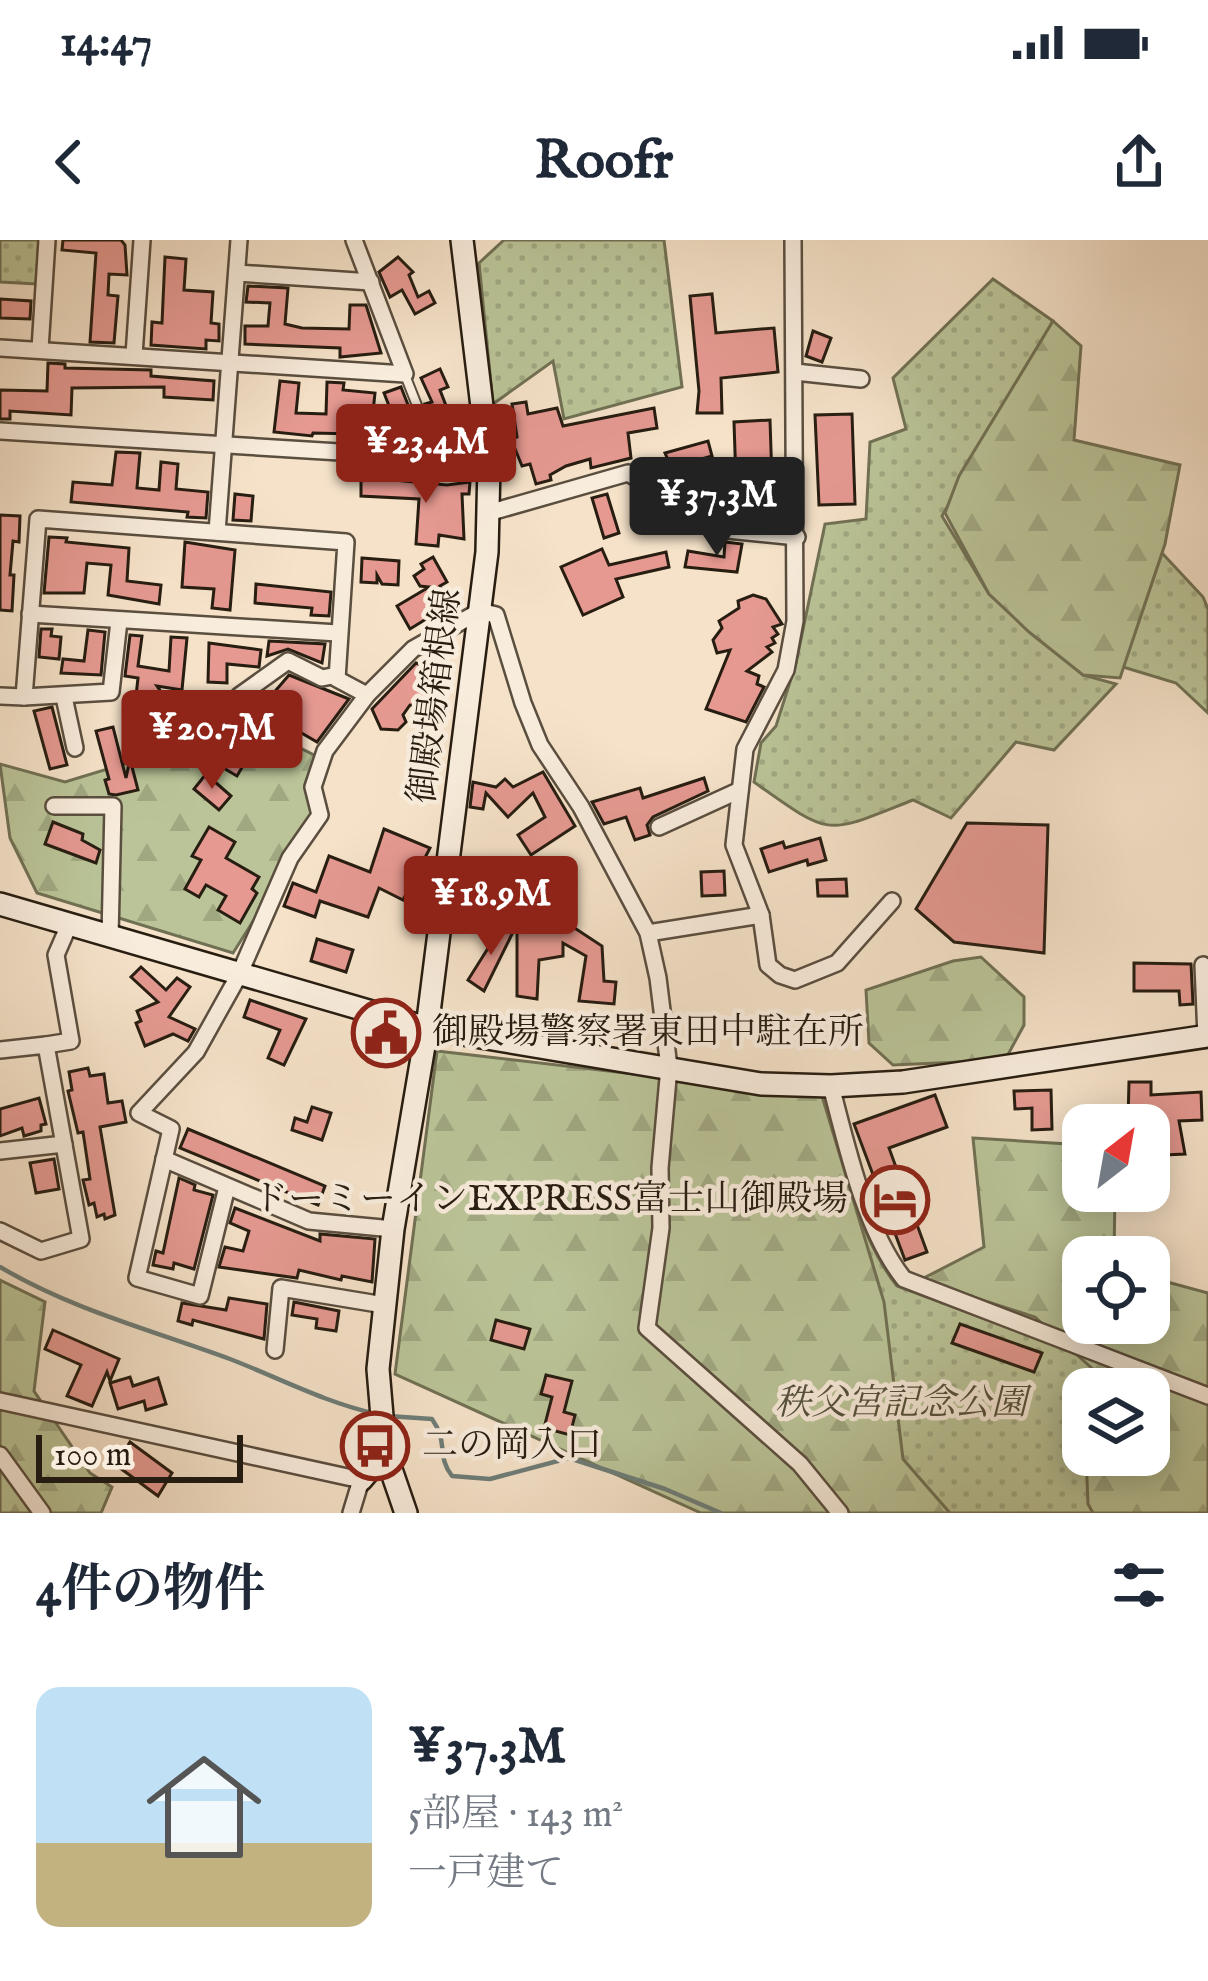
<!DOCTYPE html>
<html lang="ja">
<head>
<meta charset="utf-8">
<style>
  :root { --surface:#fff; --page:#f2f2f3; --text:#1f2937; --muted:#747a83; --accent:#8f2418 }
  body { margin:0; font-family:"IM FELL English","Noto Serif JP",serif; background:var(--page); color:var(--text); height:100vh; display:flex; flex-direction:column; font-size:45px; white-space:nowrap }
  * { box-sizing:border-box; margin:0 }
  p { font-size:39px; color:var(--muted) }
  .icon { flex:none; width:66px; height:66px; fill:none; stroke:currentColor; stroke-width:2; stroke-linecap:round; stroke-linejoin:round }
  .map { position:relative; height:1273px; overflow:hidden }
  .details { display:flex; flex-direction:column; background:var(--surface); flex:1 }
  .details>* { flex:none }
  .needle { width:78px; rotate:31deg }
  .tools { position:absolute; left:1062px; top:864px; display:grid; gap:24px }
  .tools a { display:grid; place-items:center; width:108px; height:108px; border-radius:24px; background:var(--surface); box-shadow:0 6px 30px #0003; font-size:60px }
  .scale { position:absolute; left:36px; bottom:30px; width:207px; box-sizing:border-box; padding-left:12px; border:6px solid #271d11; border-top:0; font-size:33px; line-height:42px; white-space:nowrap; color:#271d11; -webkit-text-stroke:9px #f8ecdc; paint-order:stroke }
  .price { position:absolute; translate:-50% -102px; padding:0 27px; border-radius:12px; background:var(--accent); color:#fff; font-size:39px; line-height:78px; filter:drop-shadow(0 3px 6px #0008) }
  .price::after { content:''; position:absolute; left:50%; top:72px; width:36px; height:27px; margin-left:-18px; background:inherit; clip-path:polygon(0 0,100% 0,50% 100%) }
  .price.active { background:#222; color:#fff }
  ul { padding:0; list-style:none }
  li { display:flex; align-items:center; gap:36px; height:300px; padding:0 36px }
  li span { display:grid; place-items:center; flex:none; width:336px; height:240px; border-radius:24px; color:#555 }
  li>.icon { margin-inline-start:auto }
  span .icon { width:144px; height:144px; fill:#fffc; stroke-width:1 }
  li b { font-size:51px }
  h2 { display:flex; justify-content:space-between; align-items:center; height:144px; padding:0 36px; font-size:51px }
  .status { display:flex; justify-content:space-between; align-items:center; height:84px; padding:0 60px; background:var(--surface); direction:ltr }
  .status svg { height:33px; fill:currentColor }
  header { display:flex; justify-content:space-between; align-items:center; height:156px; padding:0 36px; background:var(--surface); font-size:54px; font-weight:700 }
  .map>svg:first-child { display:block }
  .green { fill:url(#green-dots); stroke:#707054; stroke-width:3; fill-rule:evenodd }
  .forest { fill:url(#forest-firs); stroke:#707054; stroke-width:3 }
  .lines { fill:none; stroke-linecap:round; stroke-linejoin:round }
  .stream { stroke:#6e7d78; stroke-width:4.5 }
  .building { fill:#e59991; stroke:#271d11; stroke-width:3 }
  .lane-casing { stroke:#5a4e3f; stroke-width:12 }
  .street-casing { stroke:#5a4e3f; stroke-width:20 }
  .secondary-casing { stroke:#271d11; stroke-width:26 }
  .lane { stroke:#f8ecdc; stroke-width:8 }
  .street { stroke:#f8ecdc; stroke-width:15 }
  .secondary { stroke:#f8ecdc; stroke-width:21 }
  .labels { text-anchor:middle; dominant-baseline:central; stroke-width:9; stroke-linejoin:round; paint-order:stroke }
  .street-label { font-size:36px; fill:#271d11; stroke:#f8ecdc }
  .poi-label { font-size:36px; fill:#271d11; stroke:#f8ecdc; text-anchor:start }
  .park-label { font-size:36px; font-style:italic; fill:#534f3a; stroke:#f8ecdc }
</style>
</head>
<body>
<div class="status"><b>14:47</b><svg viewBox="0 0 49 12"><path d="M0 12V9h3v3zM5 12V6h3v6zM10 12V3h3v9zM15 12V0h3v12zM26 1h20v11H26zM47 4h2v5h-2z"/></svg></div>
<header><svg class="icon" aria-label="back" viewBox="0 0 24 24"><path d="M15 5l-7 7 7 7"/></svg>Roofr<svg class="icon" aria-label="share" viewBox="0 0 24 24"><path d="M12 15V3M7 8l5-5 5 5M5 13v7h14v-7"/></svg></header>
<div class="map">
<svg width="1208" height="1273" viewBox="0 0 1208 1273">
  <defs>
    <pattern id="green-dots" width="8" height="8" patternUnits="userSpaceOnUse" patternTransform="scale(3)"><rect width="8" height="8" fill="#bac498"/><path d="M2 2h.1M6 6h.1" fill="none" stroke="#a0a882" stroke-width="1.8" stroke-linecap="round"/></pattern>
    <pattern id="forest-firs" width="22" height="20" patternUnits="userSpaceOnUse" patternTransform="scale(3)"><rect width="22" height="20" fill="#bac498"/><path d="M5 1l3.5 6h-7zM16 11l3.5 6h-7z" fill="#a0a882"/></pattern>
  </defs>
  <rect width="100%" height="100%" fill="#f5e2c9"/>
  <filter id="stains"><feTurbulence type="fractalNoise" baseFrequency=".00167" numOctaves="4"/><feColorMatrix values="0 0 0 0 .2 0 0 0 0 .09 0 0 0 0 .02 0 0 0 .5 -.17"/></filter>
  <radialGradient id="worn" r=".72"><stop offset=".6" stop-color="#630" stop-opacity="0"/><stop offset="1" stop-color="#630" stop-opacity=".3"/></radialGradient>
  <g class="green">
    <polygon points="0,0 39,0 36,44 0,42"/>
    <polygon points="504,0 664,0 682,147 564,179 553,121 493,164 479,23"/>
    <path d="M993 39 1053 81 942 276 989 354 1083 435 1116 444 1054 510 1016 502 951 578 913 560C824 595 833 598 754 542L761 503 776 486 796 423 825 284 866 279 870 202 906 189 893 138Z"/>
    <polygon points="1162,313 1203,357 1208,369 1208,473 1176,443 1123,427"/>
    <path d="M821 862 828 869C841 923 862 1003 897 1046L1208 1162V1273H848ZM1083 1149H1149V1215H1083Z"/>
  </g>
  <g class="forest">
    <polygon points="1053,81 1081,106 1074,200 1180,225 1165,304 1120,438 1083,435 1029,392 989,354 945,273 959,236"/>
    <polygon points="240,478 316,516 320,575 233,713 37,653 10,598 0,524 65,542 147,517 178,494 209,504"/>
    <polygon points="981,717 1024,757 1024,785 1005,820 893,825 869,803 866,750 953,721"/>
    <polygon points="437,811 822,856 884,1062 903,1219 950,1273 701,1273 395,1134"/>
    <polygon points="973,898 1083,905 1083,951 1115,951 1114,1017 1083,1017 1083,1083 1149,1083 1149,1037 1208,1053 1208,1273 1093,1273 1088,1264 1086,1216 1149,1215 1149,1149 1115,1149 1035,1077 920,1040 984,1007"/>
    <polygon points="0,1040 45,1062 34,1151 90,1233 112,1247 101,1273 0,1273"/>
  </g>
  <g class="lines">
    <g class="stream">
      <path d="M0 1027C73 1070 151 1090 230 1119 279 1138 326 1163 377 1174"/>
      <path d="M388 1176 432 1179C449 1203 436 1215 452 1236L490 1239 569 1218 665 1249 721 1273"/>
    </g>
  </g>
  <g class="building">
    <polygon points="63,0 121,0 125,5 127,35 109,34 108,55 118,56 114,103 90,102 96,13 62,10"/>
    <polygon points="165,17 186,19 184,50 213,52 211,83 219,84 219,101 206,100 206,109 151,105 152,82 162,83"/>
    <polygon points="398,17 413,32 409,35 418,57 429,51 435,63 415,74 402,50 390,57 379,32"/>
    <polygon points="248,46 288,48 285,84 302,88 349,89 350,65 366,65 381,113 340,117 340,108 245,104 245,86 268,86 270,63 246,62"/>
    <polygon points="712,54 716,93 774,88 778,132 721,138 722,173 697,173 699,151 690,56"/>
    <polygon points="0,59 31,61 30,79 0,78"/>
    <polygon points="813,91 831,98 822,122 806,116"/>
    <polygon points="48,123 65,124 65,128 151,130 151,136 214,141 213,160 164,157 164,147 72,148 71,175 10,171 10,179 0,179 0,150 47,151"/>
    <polygon points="440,129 448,147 440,150 450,176 433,183 425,164 432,162 421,138"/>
    <polygon points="280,141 299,143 296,173 326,174 327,142 344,143 343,150 375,153 370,200 354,198 355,194 313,193 312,196 274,192"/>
    <polygon points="401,147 419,193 402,199 384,153"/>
    <polygon points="526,162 528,174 557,168 563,186 654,168 657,188 628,193 631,218 591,228 590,219 566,226 550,235 551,240 536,244 530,224 522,226 511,199 517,197 512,164"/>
    <polygon points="852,174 855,264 819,265 815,175"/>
    <polygon points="770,180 773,271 737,272 734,182"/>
    <polygon points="708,201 712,216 691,222 699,245 681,249 665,213"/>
    <polygon points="116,212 140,213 137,248 159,250 161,222 178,224 176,249 208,252 206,278 187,277 188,272 71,262 73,242 112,245"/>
    <polygon points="361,237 447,245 470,242 469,254 462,254 464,299 439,295 438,306 416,304 419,259 361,256"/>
    <polygon points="638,253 675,274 669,285 632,267"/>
    <polygon points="235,254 253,256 251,281 233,280"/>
    <polygon points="607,254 619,293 604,298 592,258"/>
    <polygon points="0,275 20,276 19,302 13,301 10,335 14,335 12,371 0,370"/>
    <polygon points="49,297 67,298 66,302 129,308 127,341 161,345 159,364 108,355 111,325 87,323 84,353 44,353"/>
    <polygon points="185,302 235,310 230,370 212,368 214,349 182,347"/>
    <polygon points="725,302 742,304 737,332 685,327 688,311 724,317"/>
    <polygon points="602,309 609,325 666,312 669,327 616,339 623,357 583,375 561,327"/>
    <polygon points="433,317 447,342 440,346 452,373 439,379 436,373 410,389 397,366 429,347 420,346 414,336 424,329 421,324"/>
    <polygon points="362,318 399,321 398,345 382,344 377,335 377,343 361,342"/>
    <polygon points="256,344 331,352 329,376 311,375 312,368 255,363"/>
    <polygon points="753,355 766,359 782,384 773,387 778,394 772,398 775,403 767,407 772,412 747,431 759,436 757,444 764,447 746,482 706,469 730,410 717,413 713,400 722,388 719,381 739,368 738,361"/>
    <polygon points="41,389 52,389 51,396 61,397 59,419 39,417"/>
    <polygon points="88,390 105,392 101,435 61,433 63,419 84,421"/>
    <polygon points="130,395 142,396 138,426 169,431 171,397 187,398 182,450 157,446 184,485 180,487 184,507 157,471 134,474 138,438 125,436"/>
    <polygon points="269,401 325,404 322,423 288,409 267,416"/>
    <polygon points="209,403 261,410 259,427 227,424 227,443 208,442"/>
    <polygon points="416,423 432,429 446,459 436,468 410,465 403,475 406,482 398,490 381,489 372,469"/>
    <polygon points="289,435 349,459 317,502 250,463 265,452 271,456"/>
    <polygon points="52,467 67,525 50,529 34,471"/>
    <polygon points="113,487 126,538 130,519 138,550 116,555 109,554 105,540 109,539 96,491"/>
    <polygon points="221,502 248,517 237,536 210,520"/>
    <polygon points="543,532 575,586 531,615 518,595 545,577 533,553 508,577 486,553 483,569 470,567 473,542 496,547 505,539 513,547"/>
    <polygon points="206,534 231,556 219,570 194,549"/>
    <polygon points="704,538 708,551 653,577 647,585 650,595 635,600 626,577 604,584 592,562 640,548 643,558"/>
    <polygon points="53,582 83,594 82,600 100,610 96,623 45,604"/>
    <polygon points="967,583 1048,585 1044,713 954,702 916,669"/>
    <polygon points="209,587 235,602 226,618 259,637 252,649 257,653 240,683 218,670 226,656 206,645 199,657 185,649 201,620 192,616"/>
    <polygon points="384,589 430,608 403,660 379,648 368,677 320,661 315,677 284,666 293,643 316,652 329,616 370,632"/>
    <polygon points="820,598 826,620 808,625 807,620 769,632 761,609 783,602 785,608"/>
    <polygon points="724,631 725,655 702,656 701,632"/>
    <polygon points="846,639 847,656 818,656 817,640"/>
    <polygon points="570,685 602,706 604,741 616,742 614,764 579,761 586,716 563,703 563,716 539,720 537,759 517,756 517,686"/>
    <polygon points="502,686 516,686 484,751 468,740"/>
    <polygon points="317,699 353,710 346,732 311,721"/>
    <polygon points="1134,723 1191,724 1193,764 1180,765 1179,751 1134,751"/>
    <polygon points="141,727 166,750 177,738 190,747 169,777 195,789 188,801 173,794 145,806 136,783 141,781 137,771 158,762 131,737"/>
    <polygon points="250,760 306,779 284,825 268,818 280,790 244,777"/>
    <polygon points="88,828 90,836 104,834 108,863 122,861 126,882 100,887 115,975 105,979 104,974 97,977 94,963 89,965 83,940 90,939 83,892 78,893 68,851 72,850 69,832"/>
    <polygon points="1129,842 1151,842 1151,855 1201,852 1202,880 1179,881 1185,914 1164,915 1156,904 1149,904 1149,881 1128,880"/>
    <polygon points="1051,850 1052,889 1032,890 1032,868 1015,869 1014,851"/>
    <polygon points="935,855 947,887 889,908 927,1012 905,1020 854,884"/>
    <polygon points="39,858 46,884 41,885 41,891 24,896 22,888 0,896 0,869"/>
    <polygon points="312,867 331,873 322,900 292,890 295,878 307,882"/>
    <polygon points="188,889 325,946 318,965 180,908"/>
    <polygon points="54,919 59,949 36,953 30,923"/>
    <polygon points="179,938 195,945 194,950 213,955 194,1029 174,1023 173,1029 153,1025 156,1011 163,1013"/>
    <polygon points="235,968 320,1001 320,994 375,999 372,1042 342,1036 341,1040 299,1030 297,1038 219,1027 225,1007 243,1011 249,991 230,983"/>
    <polygon points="229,1058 267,1064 264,1099 193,1080 192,1085 178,1081 182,1063 226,1070"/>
    <polygon points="294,1062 339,1071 336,1091 316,1088 317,1079 292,1075"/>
    <polygon points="496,1080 530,1089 524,1109 491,1100"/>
    <polygon points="960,1084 1042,1113 1034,1132 952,1103"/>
    <polygon points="53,1090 119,1119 110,1141 107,1132 92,1166 67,1156 81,1125 45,1109"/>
    <polygon points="546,1135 572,1141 564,1172 575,1175 570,1195 544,1188 552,1157 541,1154"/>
    <polygon points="130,1137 133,1146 158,1138 166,1164 146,1170 144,1161 118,1169 110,1143"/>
    <polygon points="130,1202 172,1233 158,1256 116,1225"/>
  </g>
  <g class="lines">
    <defs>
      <polyline id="lane" points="405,135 437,216"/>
      <g id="street">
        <polyline points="793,0 795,381 786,430 745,509 734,605 761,675 768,725 780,735 795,740 837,723 892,661"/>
        <polyline points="237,33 371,42"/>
        <polyline points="0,108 405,134 354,0"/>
        <polyline points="40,109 47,0"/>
        <polyline points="134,115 142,0"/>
        <polyline points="795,132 861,139"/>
        <polyline points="0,191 437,218 489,225"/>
        <polyline points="488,273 628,233 727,290 797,297"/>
        <polyline points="217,292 239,0"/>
        <polyline points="30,374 338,393"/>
        <polyline points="0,456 24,457 38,279 346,302 337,439 367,455"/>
        <polyline points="239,456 288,421 322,438 337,435"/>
        <polyline points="24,457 111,452 119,381"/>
        <polyline points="64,457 75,508"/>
        <polyline points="54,566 113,566 110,697"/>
        <polyline points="659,587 740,550"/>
        <polyline points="648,693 761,675"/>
        <polyline points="1203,725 1206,797"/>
        <polyline points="46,805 71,801 56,715 69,685"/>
        <polyline points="0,810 46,805 81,999 41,1011 0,991"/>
        <path d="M831 846C847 907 865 990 904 1039L1208 1156"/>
        <polyline points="0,911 64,904"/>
        <polyline points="164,919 309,981 393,989"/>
        <polyline points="227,947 200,1056 137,1038 171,889 139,873 196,812 239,735 290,618 320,575 313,547 325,511 367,455 413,409 480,371 496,375 523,463 540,505 581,567 648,693 658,738 669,827 660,928 661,988 647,1088 800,1224 840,1273"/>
        <polyline points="275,1110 281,1048 384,1065"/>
        <polyline points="0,1161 361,1240 351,1273"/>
        <polyline points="0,1215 42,1273"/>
      </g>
      <g id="secondary">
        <polyline points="0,664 427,788 761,844 831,846 903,842 1208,796"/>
        <polyline points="361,1240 385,1212"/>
        <polyline points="406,1273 385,1212 378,1129 393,989 427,788 487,312 489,225 462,0"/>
      </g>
    </defs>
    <use href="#lane" class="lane-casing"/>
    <use href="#street" class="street-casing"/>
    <use href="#secondary" class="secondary-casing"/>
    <use href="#lane" class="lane"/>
    <use href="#street" class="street"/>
    <use href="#secondary" class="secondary"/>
  </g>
  <defs>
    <symbol id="civic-ring" viewBox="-11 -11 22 22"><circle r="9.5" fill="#f8ecdc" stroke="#8f2418" stroke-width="1.5"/><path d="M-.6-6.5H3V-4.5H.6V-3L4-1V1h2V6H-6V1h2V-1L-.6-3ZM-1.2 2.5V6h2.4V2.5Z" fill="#8f2418"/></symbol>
    <symbol id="hotel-ring" viewBox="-11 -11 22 22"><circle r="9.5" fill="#f8ecdc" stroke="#8f2418" stroke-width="1.5"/><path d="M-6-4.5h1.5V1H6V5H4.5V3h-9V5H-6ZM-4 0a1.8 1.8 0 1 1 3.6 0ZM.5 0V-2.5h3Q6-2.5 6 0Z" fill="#8f2418"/></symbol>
    <symbol id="bus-ring" viewBox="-11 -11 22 22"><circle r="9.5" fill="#f8ecdc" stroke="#8f2418" stroke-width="1.5"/><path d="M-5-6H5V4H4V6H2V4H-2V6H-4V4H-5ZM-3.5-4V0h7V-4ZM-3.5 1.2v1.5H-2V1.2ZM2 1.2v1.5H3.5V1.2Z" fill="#8f2418"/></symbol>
  </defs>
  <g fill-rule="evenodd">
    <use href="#civic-ring" x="348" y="755" width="76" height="76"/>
    <use href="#hotel-ring" x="857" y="922" width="76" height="76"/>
    <use href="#bus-ring" x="337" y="1168" width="76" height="76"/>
  </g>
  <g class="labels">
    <g class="street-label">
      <text transform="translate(436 456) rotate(-83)">御殿場箱根線</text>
    </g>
    <g class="poi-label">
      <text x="432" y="793">御殿場警察署東田中駐在所</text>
      <text x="848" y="960" text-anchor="end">ドーミーインEXPRESS富士山御殿場</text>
      <text x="422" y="1206">二の岡入口</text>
    </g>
    <g class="park-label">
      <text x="901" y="1164">秩父宮記念公園</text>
    </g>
  </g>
  <rect width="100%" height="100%" filter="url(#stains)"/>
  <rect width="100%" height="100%" fill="url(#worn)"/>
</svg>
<div class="tools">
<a><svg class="needle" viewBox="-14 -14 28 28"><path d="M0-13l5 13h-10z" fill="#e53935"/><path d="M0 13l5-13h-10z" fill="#747a83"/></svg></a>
<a><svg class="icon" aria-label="locate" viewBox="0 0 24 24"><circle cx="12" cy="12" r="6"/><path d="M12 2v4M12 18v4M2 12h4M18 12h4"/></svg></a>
<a><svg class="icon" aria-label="layers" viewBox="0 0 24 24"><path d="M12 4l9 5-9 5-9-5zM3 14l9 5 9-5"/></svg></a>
</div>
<div class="scale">100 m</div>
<b class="price" style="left:426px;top:266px">¥23.4M</b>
<b class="price active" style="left:717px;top:319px">¥37.3M</b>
<b class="price" style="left:212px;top:552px">¥20.7M</b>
<b class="price" style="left:491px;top:718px">¥18.9M</b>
</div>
<section class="details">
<h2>4件の物件<svg class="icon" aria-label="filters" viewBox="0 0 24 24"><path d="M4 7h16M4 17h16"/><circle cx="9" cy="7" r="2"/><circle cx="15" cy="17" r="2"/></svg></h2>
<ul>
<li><span style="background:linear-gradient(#bfe0f5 65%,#c2b280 0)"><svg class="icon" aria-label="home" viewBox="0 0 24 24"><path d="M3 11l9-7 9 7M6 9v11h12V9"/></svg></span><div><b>¥37.3M</b><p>5部屋 · 143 m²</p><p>一戸建て</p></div></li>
</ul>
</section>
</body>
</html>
